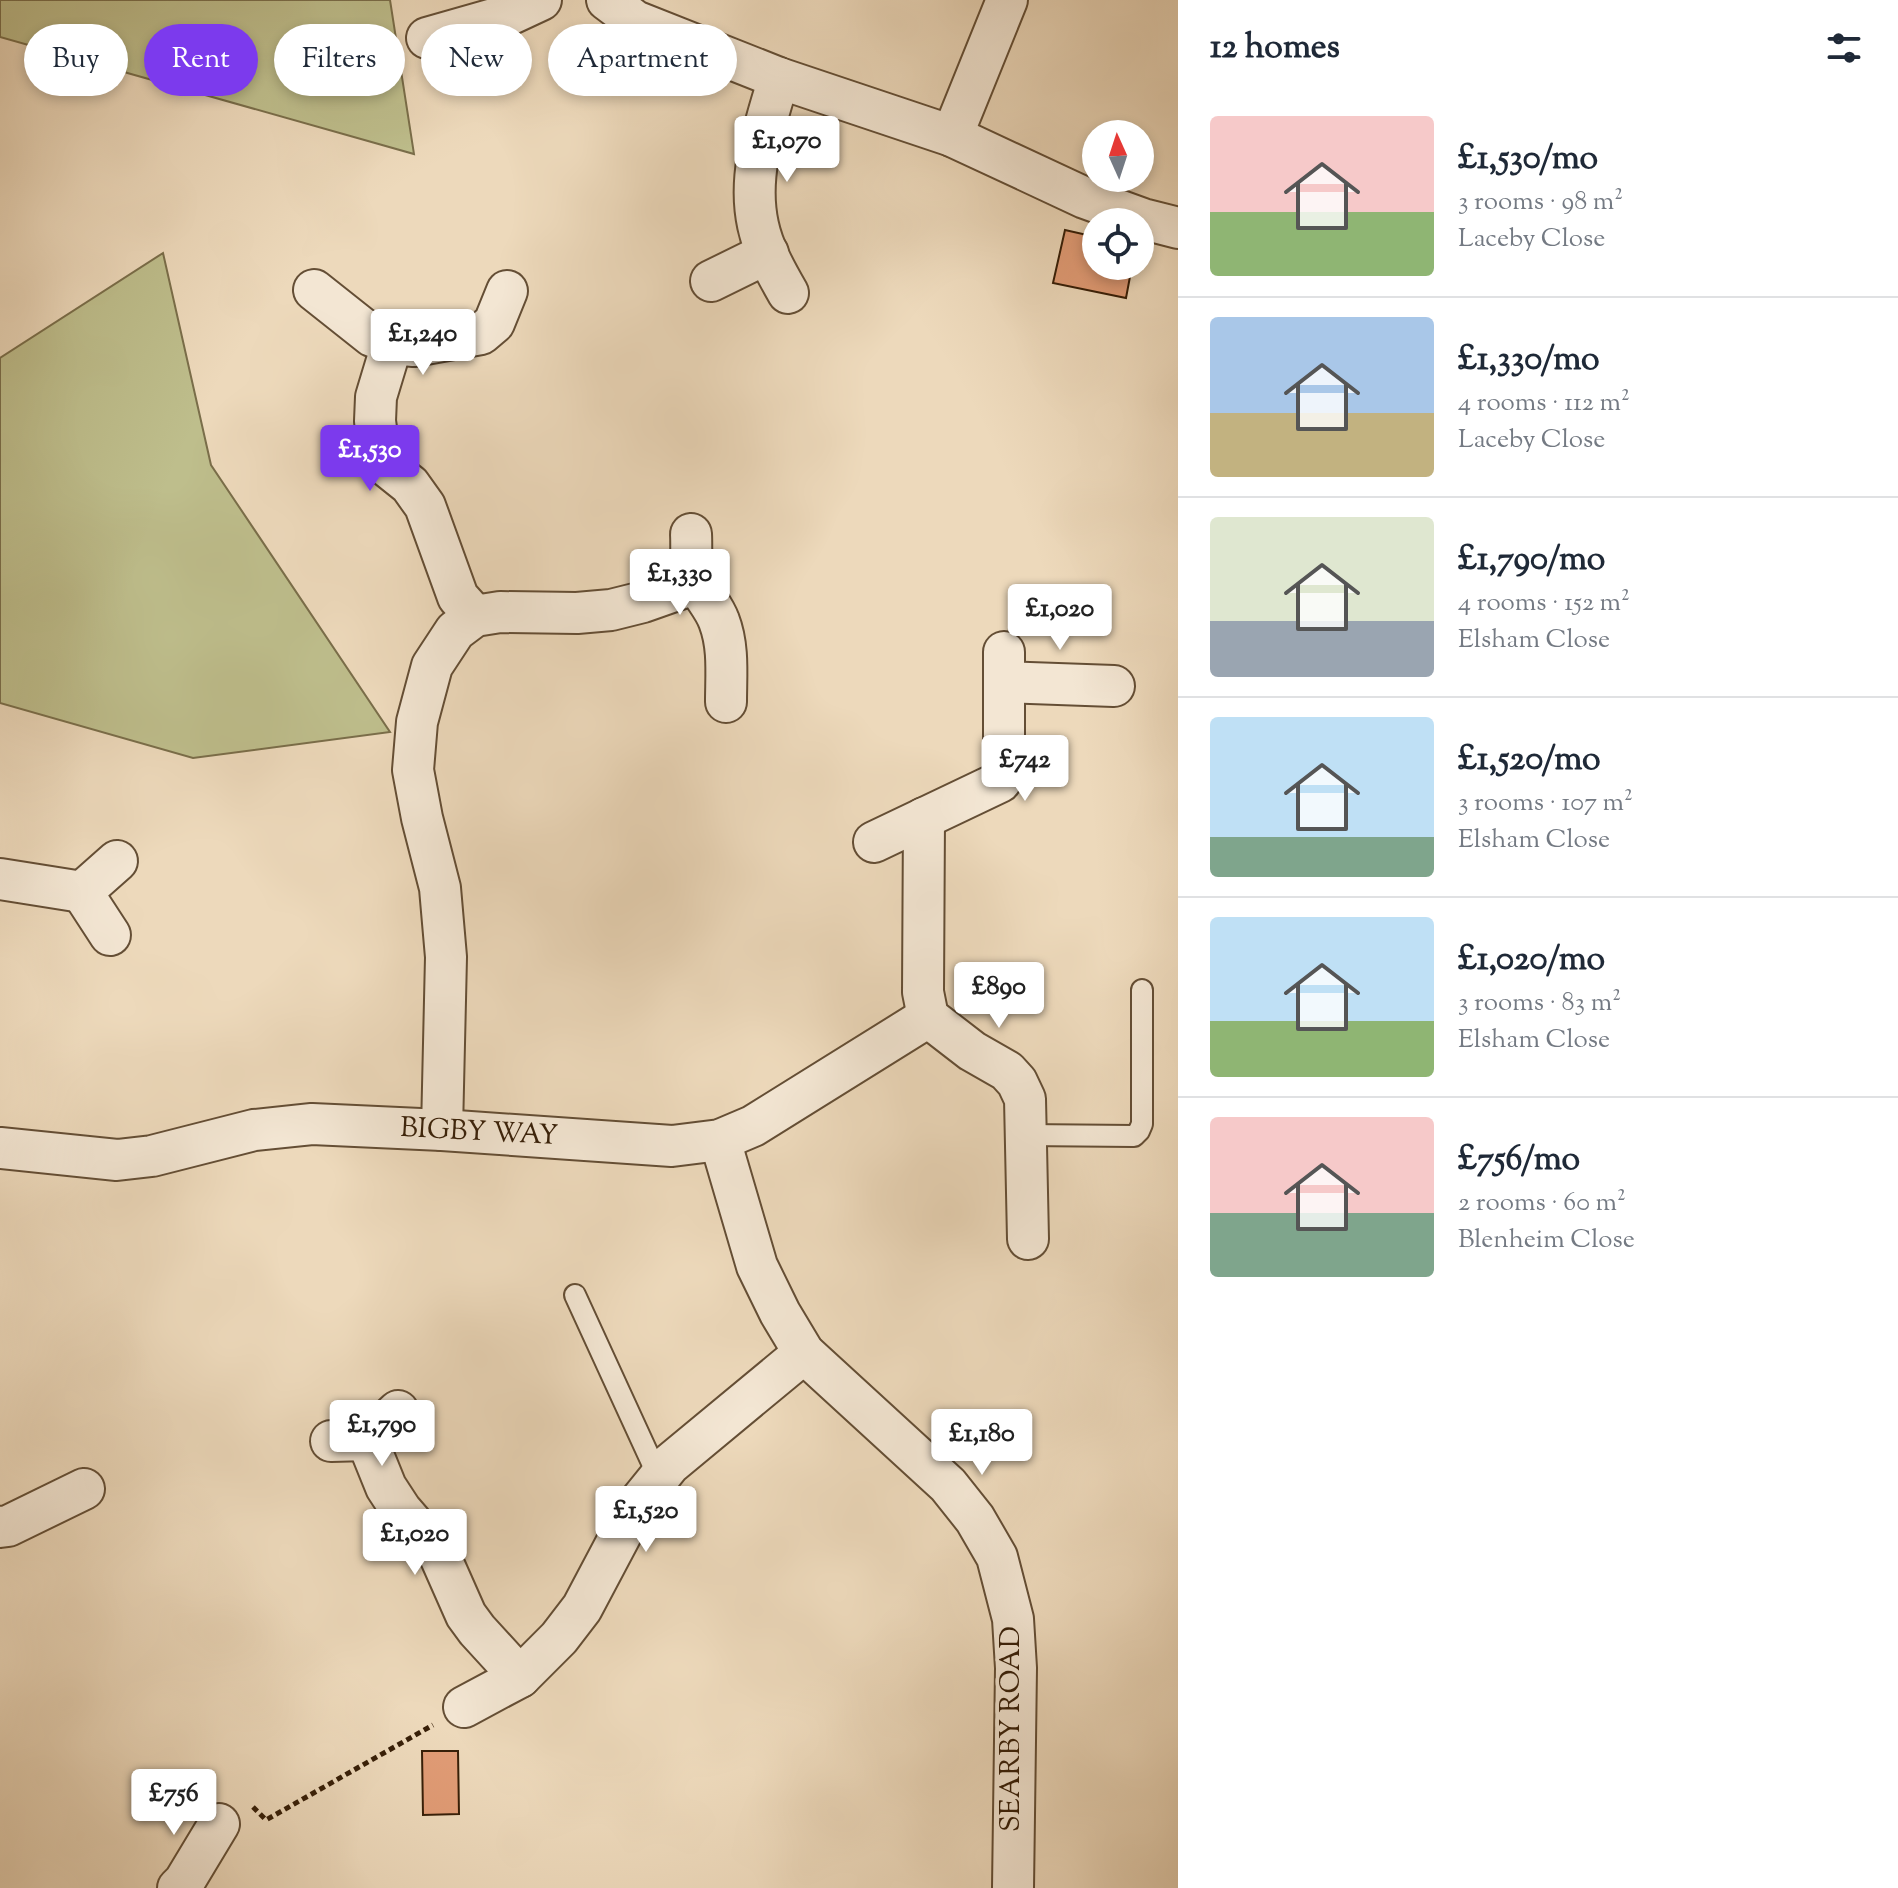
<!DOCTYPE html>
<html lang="en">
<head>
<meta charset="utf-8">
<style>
  :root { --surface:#fff; --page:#f2f2f3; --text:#1f2937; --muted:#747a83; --line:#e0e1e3; --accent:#7c3aed }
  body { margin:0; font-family:"Sorts Mill Goudy",serif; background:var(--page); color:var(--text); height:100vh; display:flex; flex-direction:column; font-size:30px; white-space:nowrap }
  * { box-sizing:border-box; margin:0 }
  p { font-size:26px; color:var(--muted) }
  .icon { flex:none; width:44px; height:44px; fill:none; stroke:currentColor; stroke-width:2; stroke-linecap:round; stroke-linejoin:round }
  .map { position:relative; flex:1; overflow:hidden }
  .details { display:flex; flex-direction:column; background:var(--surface); width:720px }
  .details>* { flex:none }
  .top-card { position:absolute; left:24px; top:24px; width:760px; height:72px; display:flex; gap:16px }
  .needle { width:52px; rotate:357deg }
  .buttons { position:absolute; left:1082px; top:120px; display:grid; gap:16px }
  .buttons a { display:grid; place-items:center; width:72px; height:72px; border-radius:50%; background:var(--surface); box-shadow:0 4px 12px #0003; font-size:40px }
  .price { position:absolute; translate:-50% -68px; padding:0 18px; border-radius:8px; background:#fff; color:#222; font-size:26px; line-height:52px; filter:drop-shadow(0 2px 4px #0008) }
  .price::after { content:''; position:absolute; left:50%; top:48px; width:24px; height:18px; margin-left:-12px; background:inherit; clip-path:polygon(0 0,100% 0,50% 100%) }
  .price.on { background:var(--accent); color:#fff }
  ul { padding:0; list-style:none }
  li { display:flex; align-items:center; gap:24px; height:200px; padding:0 32px }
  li+li { border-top:2px solid var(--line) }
  li span { display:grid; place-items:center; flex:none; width:224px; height:160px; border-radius:8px; color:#555 }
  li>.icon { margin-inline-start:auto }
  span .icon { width:96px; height:96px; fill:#fffc; stroke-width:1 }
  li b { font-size:34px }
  h2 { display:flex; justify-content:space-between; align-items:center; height:96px; padding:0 32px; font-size:34px }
  .chip { padding:0 28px; border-radius:36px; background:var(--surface); box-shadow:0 4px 12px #0003; font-size:28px; line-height:72px }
  .chip.on { background:var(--accent); color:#fff }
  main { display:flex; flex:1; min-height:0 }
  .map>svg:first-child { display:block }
  .green { fill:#bebe8c; stroke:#7a6e4a; stroke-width:2 }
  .building { fill:#e19c76; stroke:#371f08; stroke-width:2 }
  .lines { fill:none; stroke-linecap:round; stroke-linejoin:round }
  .service-casing { stroke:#644e35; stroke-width:24 }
  .minor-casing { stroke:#644e35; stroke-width:44 }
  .path { stroke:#371f08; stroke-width:5; stroke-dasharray:6 4; stroke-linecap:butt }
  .service { stroke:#f3e6d3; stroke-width:20 }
  .minor { stroke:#f3e6d3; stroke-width:40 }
  .labels { text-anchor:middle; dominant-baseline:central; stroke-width:7; stroke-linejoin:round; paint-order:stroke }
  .street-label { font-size:28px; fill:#371f08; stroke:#f3e6d3 }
</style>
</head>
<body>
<main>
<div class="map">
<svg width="1178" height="1888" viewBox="0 0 1178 1888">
  <rect width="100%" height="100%" fill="#edd9bb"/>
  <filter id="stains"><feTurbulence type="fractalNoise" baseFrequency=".0025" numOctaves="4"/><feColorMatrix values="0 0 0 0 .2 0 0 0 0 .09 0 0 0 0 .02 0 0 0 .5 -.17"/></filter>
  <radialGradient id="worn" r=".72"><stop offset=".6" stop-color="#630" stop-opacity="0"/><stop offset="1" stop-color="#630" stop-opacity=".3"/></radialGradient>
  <g class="green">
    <polygon points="0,0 390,0 414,154 0,37"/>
    <polygon points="163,253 211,465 390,732 193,758 0,703 0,358"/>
  </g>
  <g class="building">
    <polygon points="1065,230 1096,237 1096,266 1132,266 1126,298 1053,283"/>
    <polygon points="422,1751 458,1751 459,1814 423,1815"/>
  </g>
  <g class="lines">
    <defs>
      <g id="service">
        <polyline points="1025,1135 1134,1136 1139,1131 1142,1124 1142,990"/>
        <polyline points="575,1295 659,1478"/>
      </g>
      <g id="minor">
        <polyline points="607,0 635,21 779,78 952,136 1085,198 1143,219 1178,228"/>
        <polyline points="427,38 511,14 541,0"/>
        <path d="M779 78C765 125 747 175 758 225 763 249 776 272 788 293"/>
        <polyline points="952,136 1007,0"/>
        <polyline points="711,281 768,253"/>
        <polyline points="314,290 372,336 392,344 414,346 481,334 494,323 507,291"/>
        <polyline points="392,344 376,397 375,421 379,450 385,465 410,485 425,506 458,597 475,616"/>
        <path d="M691 534C692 550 689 568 697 583 703 596 714 607 719 621 729 647 726 675 726 702"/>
        <polyline points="1004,682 1114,686"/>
        <polyline points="924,818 923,992 928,1017 972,1051 1007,1071 1017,1082 1025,1099 1028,1239"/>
        <polyline points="874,842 1000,782 1004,776 1004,652"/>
        <polyline points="0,879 82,892"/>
        <polyline points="110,935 82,892 117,861"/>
        <polyline points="442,1130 446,957 440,888 422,818 413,770 417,722 432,666 455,631 475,616 500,612 577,613 611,610 643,602 697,583"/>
        <polyline points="720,1140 757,1266 780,1313 804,1353 948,1485 975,1519 997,1557 1013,1619 1016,1668 1013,1888"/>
        <polyline points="0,1148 117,1160 152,1156 254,1130 312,1124 442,1130 672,1146 720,1140 753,1126 928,1017"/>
        <polyline points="367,1440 386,1487 401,1510 439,1554 466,1615 477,1630 520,1677"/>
        <polyline points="331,1441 367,1440 398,1411"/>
        <polyline points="0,1527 8,1526 84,1489"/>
        <polyline points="464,1707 520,1677 559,1638 582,1608 636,1506 670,1464 804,1353"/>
        <polyline points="178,1888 184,1882 219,1824"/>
      </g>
    </defs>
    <use href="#service" class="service-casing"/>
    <use href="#minor" class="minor-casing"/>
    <polyline class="path" points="253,1807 266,1820 433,1725"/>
    <use href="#service" class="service"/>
    <use href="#minor" class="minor"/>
  </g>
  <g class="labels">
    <g class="street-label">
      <text transform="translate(479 1133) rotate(3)">BIGBY WAY</text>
      <text transform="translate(1012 1729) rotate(-90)">SEARBY ROAD</text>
    </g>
  </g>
  <rect width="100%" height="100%" filter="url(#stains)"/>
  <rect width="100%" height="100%" fill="url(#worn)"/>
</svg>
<div class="buttons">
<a><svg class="needle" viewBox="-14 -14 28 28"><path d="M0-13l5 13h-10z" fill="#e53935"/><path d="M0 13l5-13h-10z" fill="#747a83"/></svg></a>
<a><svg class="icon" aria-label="locate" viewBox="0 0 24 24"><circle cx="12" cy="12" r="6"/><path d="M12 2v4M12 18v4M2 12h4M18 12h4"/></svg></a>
</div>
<b class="price" style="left:787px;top:184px">£1,070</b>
<b class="price" style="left:423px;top:377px">£1,240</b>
<b class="price on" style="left:370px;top:493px">£1,530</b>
<b class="price" style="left:680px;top:617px">£1,330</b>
<b class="price" style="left:1060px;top:652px">£1,020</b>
<b class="price" style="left:1025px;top:803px">£742</b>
<b class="price" style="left:999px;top:1030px">£890</b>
<b class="price" style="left:382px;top:1468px">£1,790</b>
<b class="price" style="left:982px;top:1477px">£1,180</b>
<b class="price" style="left:646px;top:1554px">£1,520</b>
<b class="price" style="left:415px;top:1577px">£1,020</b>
<b class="price" style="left:174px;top:1837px">£756</b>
<div class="top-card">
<a class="chip">Buy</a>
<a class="chip on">Rent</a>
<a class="chip">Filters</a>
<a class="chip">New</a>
<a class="chip">Apartment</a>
</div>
</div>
<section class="details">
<h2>12 homes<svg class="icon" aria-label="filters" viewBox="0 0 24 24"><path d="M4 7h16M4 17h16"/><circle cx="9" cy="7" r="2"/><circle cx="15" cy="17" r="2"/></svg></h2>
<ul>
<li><span style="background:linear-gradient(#f6c9c9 60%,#8fb573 0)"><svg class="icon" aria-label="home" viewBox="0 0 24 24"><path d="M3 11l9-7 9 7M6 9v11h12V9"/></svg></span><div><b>£1,530/mo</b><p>3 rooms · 98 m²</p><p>Laceby Close</p></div></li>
<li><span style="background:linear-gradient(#a9c7e8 60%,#c2b280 0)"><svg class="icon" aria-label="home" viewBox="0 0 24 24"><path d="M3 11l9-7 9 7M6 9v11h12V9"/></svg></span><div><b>£1,330/mo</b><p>4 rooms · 112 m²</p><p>Laceby Close</p></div></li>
<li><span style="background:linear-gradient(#dfe7d0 65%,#9aa5b1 0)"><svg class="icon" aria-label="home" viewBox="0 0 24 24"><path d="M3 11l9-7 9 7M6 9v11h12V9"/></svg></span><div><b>£1,790/mo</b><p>4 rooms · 152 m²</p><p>Elsham Close</p></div></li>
<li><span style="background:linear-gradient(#bfe0f5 75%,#7fa58c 0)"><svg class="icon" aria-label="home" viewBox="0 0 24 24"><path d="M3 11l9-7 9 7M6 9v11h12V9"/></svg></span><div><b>£1,520/mo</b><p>3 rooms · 107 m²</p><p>Elsham Close</p></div></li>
<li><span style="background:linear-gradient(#bfe0f5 65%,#8fb573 0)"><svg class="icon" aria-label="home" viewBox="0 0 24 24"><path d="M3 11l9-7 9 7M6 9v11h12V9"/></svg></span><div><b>£1,020/mo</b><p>3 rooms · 83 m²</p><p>Elsham Close</p></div></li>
<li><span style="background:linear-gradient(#f6c9c9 60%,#7fa58c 0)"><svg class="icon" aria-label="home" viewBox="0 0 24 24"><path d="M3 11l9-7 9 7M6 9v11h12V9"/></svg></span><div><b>£756/mo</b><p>2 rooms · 60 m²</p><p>Blenheim Close</p></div></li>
</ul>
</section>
</main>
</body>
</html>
